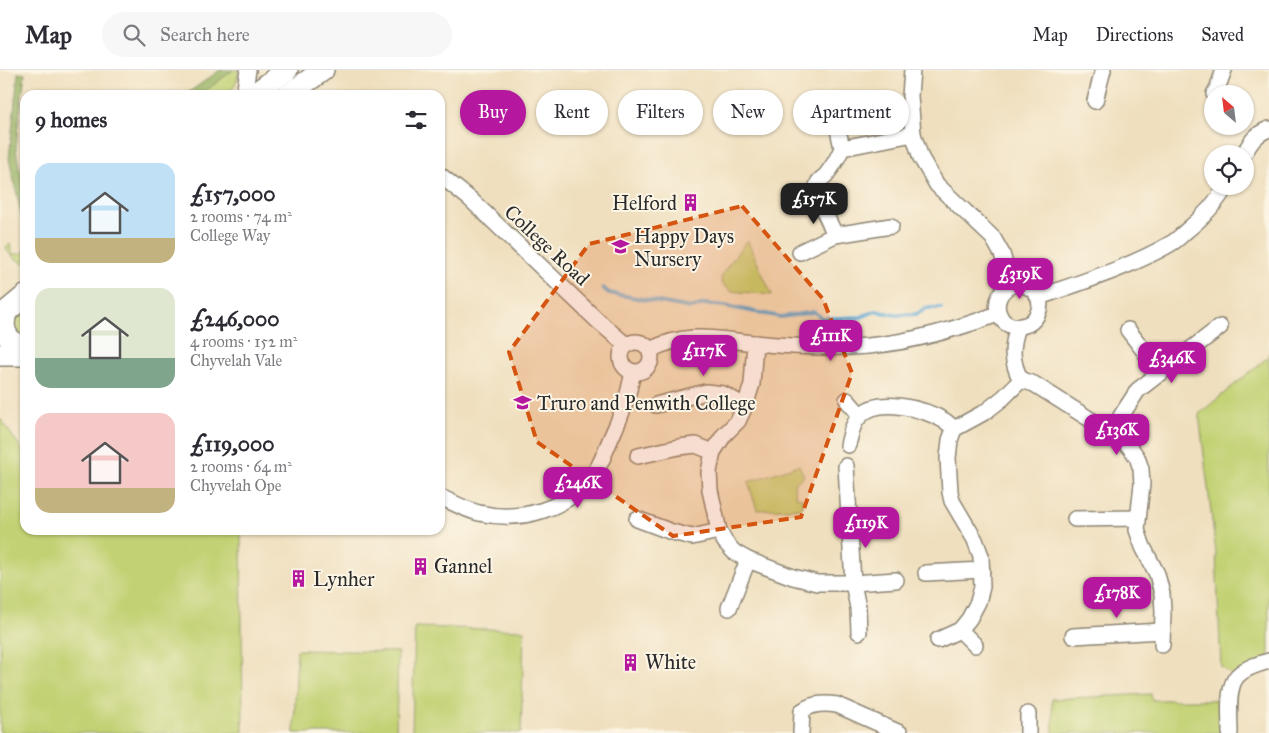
<!DOCTYPE html>
<html lang="en">
<head>
<meta charset="utf-8">
<style>
  :root { --surface:#fff; --page:#f7f7f7; --text:#2b2b33; --muted:#7c7c81; --line:#e1e1e2; --accent:#b5179e }
  body { margin:0; font-family:"IM FELL Great Primer",serif; background:var(--page); color:var(--text); height:100vh; display:flex; flex-direction:column; font-size:19px; white-space:nowrap }
  * { box-sizing:border-box; margin:0 }
  p { font-size:16px; color:var(--muted) }
  .icon { flex:none; width:28px; height:28px; fill:none; stroke:currentColor; stroke-width:2; stroke-linecap:round; stroke-linejoin:round }
  .map { position:relative; flex:1; overflow:hidden }
  .side { position:absolute; left:20px; top:20px; width:425px; height:445px; display:flex; flex-direction:column; background:var(--surface); border-radius:15px; box-shadow:0 1px 4px #0004 }
  .side>* { flex:none }
  .hud { position:absolute; left:460px; top:20px; width:475px; height:45px; display:flex; gap:10px }
  .needle { width:32px; rotate:332deg }
  .controls { position:absolute; left:1204px; top:15px; display:grid; gap:10px }
  .controls a { display:grid; place-items:center; width:50px; height:50px; border-radius:50%; background:var(--surface); box-shadow:0 1px 4px #0004; font-size:25px }
  .price { position:absolute; translate:-50% -42px; padding:0 11px; border-radius:10px; background:var(--accent); color:#fff; font-size:16px; line-height:32px; filter:drop-shadow(0 1px 2px #0008) }
  .price::after { content:''; position:absolute; left:50%; top:30px; width:15px; height:11px; margin-left:-8px; background:inherit; clip-path:polygon(0 0,100% 0,50% 100%) }
  .price.selected { background:#222; color:#fff }
  ul { padding:0; list-style:none }
  li { display:flex; align-items:center; gap:15px; height:125px; padding:0 15px }
  li span { display:grid; place-items:center; flex:none; width:140px; height:100px; border-radius:15px; color:#555 }
  li>.icon { margin-inline-start:auto }
  span .icon { width:60px; height:60px; fill:#fffc; stroke-width:1 }
  li b { font-size:21px }
  h2 { display:flex; justify-content:space-between; align-items:center; height:60px; padding:0 15px; font-size:21px }
  .pill { padding:0 18px; border-radius:22px; background:var(--surface); box-shadow:0 1px 4px #0004; font-size:18px; line-height:45px }
  .pill.selected { background:var(--accent); color:#fff }
  header { display:flex; align-items:center; gap:30px; box-sizing:border-box; height:70px; padding:0 25px; background:var(--surface); border-bottom:1px solid var(--line) }
  header strong { font-size:24px }
  nav { display:flex; gap:28px; margin-inline-start:auto; font-size:18px }
  .search { width:350px; height:45px; background:var(--page); display:flex; align-items:center; gap:12px; box-sizing:border-box; padding:0 18px; border-radius:28px; color:var(--muted); font-size:19px }
  .map>svg:first-child { display:block }
  .green { fill:#c2d173; stroke:#767e4f }
  .forest { fill:#99b365; stroke:#626f48 }
  .lines { fill:none; stroke-linecap:round; stroke-linejoin:round }
  .stream { stroke:#5ba7d4; stroke-width:4 }
  .minor-casing { stroke:#8d8574; stroke-width:18 }
  .highway-casing { stroke:#8d8574; stroke-width:24 }
  .minor { stroke:#fff; stroke-width:15 }
  .highway { stroke:#fff; stroke-width:21 }
  .marked { fill:#d5540f; fill-opacity:0.2; stroke:#d5540f; stroke-width:4; stroke-dasharray:10 6; stroke-linejoin:round }
  .labels { text-anchor:middle; dominant-baseline:central; stroke-width:4; stroke-linejoin:round; paint-order:stroke }
  .poi-label { font-size:20px; fill:#2b2b2b; stroke:#fcf5e5; text-anchor:start }
  .street-label { font-size:20px; fill:#2b2b2b; stroke:#fcf5e5 }
</style>
</head>
<body>
<header>
<strong>Map</strong>
<div class="search"><svg class="icon" aria-label="search" viewBox="0 0 24 24"><circle cx="10" cy="10" r="6"/><path d="M15 15l6 6"/></svg>Search here</div>
<nav><a>Map</a><a>Directions</a><a>Saved</a></nav>
</header>
<div class="map">
<svg width="1269" height="663" viewBox="0 0 1269 663">
  <rect width="100%" height="100%" fill="#fcf5e5"/>
  <filter id="ink" filterUnits="userSpaceOnUse"><feTurbulence type="fractalNoise" baseFrequency=".02" numOctaves="2"/><feDisplacementMap in="SourceGraphic" scale="10" xChannelSelector="R" yChannelSelector="G"/><feConvolveMatrix kernelMatrix="1 2 1 2 8 2 1 2 1" color-interpolation-filters="sRGB"/></filter>
  <filter id="wash" filterUnits="userSpaceOnUse"><feTurbulence type="fractalNoise" baseFrequency=".0096" numOctaves="4" result="noise"/><feDisplacementMap in="SourceGraphic" scale="20" xChannelSelector="R" yChannelSelector="G"/><feGaussianBlur stdDeviation="1.12" result="paint"/><feColorMatrix in="noise" values="0 0 0 0 0 0 0 0 0 0 0 0 0 0 0 0 0 1.4 0 .05"/><feComposite in="paint" operator="in"/></filter>
  <g filter="url(#wash)">
    <rect width="100%" height="100%" fill="#efdfbe"/>
    <g class="green">
      <path d="M233 0H239C236 27 221 25 200 25Z"/>
      <polygon points="747,170 772,225 731,221 721,213 722,204"/>
      <path d="M10 174 12 184H20L25 180V194C18 191 9 185 6 178Z"/>
      <polygon points="25,239 25,273 20,271 13,253 18,245"/>
      <polygon points="1269,283 1269,593 1233,606 1221,597 1216,483 1199,344 1268,287"/>
      <polygon points="0,348 25,384 25,460 241,460 243,663 0,663"/>
      <polygon points="799,395 804,406 794,414 796,427 802,428 802,438 757,440 748,412"/>
      <polygon points="415,557 524,560 521,663 412,663"/>
      <polygon points="297,580 398,582 396,663 294,663"/>
      <polygon points="1151,624 1152,630 1220,630 1221,663 1053,663 1052,629"/>
    </g>
    <g class="forest">
      <polygon points="220,0 233,0 200,25 185,25"/>
      <polygon points="18,3 25,4 18,55 16,78 19,96 25,115 25,161 9,89"/>
    </g>
    <g class="lines">
      <polyline class="stream" points="603,218 609,223 692,238 704,234 725,236 781,247 814,242 822,248 841,248 861,247 875,241 897,245 917,244 926,238 941,238"/>
    </g>
  </g>
  <g filter="url(#ink)">
    <g class="lines">
      <defs>
        <g id="minor">
          <polyline points="912,0 910,26 913,64 921,88 937,115 993,168 1002,184 1009,207 1009,216"/>
          <polyline points="1214,24 1217,19 1224,0"/>
          <polyline points="244,25 248,0"/>
          <polyline points="1095,31 1103,0"/>
          <polyline points="833,37 842,78 913,64"/>
          <path d="M842 78C838 88 833 96 826 105 823 108 819 110 818 113 812 123 831 154 835 165L891 156"/>
          <path d="M1244 84C1251 71 1256 64 1269 59"/>
          <polyline points="440,105 470,129 598,251 626,275"/>
          <polyline points="800,182 835,165"/>
          <path d="M1015 214C1032 214 1046 228 1037 245 1034 250 1030 254 1025 255 998 265 984 224 1015 214Z"/>
          <path d="M1039 227C1082 212 1131 197 1170 174 1176 171 1181 166 1185 162 1201 149 1216 134 1226 116"/>
          <path d="M1018 257C1011 277 1011 292 1021 310L1034 314 1099 355 1114 364 1129 376 1137 387 1141 399 1142 414 1137 460 1143 477 1157 504 1162 524 1163 542 1162 575"/>
          <polyline points="1128,260 1161,303"/>
          <circle cx="636" cy="287" r="15"/>
          <polyline points="755,273 752,314 745,336 738,351 724,365 713,382 709,402 710,420 719,461 725,472 734,482 748,490 793,507 817,513 853,513 896,510"/>
          <path d="M650 280C688 261 715 269 754 273 786 276 818 278 850 277 900 276 951 261 998 244"/>
          <polyline points="847,330 860,345"/>
          <polyline points="656,335 706,322 723,324 745,336"/>
          <polyline points="1114,364 1121,346 1138,320 1220,257"/>
          <path d="M848 375C851 364 852 354 860 346 878 326 925 339 945 351 948 353 951 356 954 359"/>
          <polyline points="638,386 679,377 696,375 713,382"/>
          <polyline points="846,396 852,496 853,513 858,538 859,562"/>
          <path d="M440 427C452 432 466 440 479 443 522 453 569 439 595 402 601 394 604 384 608 375 613 363 619 351 623 339 628 327 630 315 633 302"/>
          <polyline points="637,449 672,462 692,467 719,461"/>
          <polyline points="1075,449 1138,448"/>
          <polyline points="926,503 982,500"/>
          <polyline points="729,538 748,490"/>
          <polyline points="960,560 975,575"/>
          <polyline points="1073,566 1162,561"/>
          <polyline points="938,570 960,560 969,549 978,532 982,517 981,486 975,470 952,431 950,422 948,388 950,370 954,359 985,342 1003,328 1021,310"/>
          <polyline points="1028,644 1028,663"/>
          <path d="M801 663 802 641C812 633 825 633 837 635L900 663"/>
          <path d="M1230 663C1230 648 1227 622 1235 609 1241 599 1258 594 1269 591"/>
        </g>
        <g id="highway">
          <polyline points="253,25 287,0"/>
          <polyline points="288,25 323,0"/>
          <path d="M6 243C0 263 9 271 25 280"/>
          <polyline points="0,247 25,226"/>
          <polyline points="0,285 25,285"/>
        </g>
      </defs>
      <use href="#minor" class="minor-casing"/>
      <use href="#highway" class="highway-casing"/>
      <use href="#minor" class="minor"/>
      <use href="#highway" class="highway"/>
    </g>
  </g>
  <path class="marked" d="M742 136 823 229 852 303 801 447 673 466 537 372 509 282 589 174Z"/>
  <defs>
    <symbol id="building-bare" viewBox="-9 -9 18 18"><path d="M-4-6H4V6H1V3H-1V6H-4ZM-2.5-4.3h1.7v1.8h-1.7ZM.8-4.3h1.7v1.8H.8ZM-2.5-1h1.7V.8h-1.7ZM.8-1h1.7V.8H.8Z" fill="#b5179e" stroke="#fcf5e5" stroke-width="2.5" paint-order="stroke"/></symbol>
    <symbol id="school-bare" viewBox="-9 -9 18 18"><path d="M0-5L7-2L0 1L-7-2ZM-4 1L0 2.5L4 1V4Q0 6-4 4Z" fill="#b5179e" stroke="#fcf5e5" stroke-width="2.5" paint-order="stroke"/></symbol>
    <symbol id="university-bare" viewBox="-9 -9 18 18"><path d="M0-5L7-2L0 1L-7-2ZM-4 1L0 2.5L4 1V4Q0 6-4 4Z" fill="#b5179e" stroke="#fcf5e5" stroke-width="2.5" paint-order="stroke"/></symbol>
  </defs>
  <g fill-rule="evenodd">
    <use href="#building-bare" x="678" y="120" width="25" height="25"/>
    <use href="#school-bare" x="608" y="164" width="25" height="25"/>
    <use href="#university-bare" x="510" y="320" width="25" height="25"/>
    <use href="#building-bare" x="408" y="484" width="25" height="25"/>
    <use href="#building-bare" x="286" y="496" width="25" height="25"/>
    <use href="#building-bare" x="618" y="580" width="25" height="25"/>
  </g>
  <g class="labels">
    <g class="poi-label">
      <text x="677" y="133" text-anchor="end">Helford</text>
      <text x="634" y="166">Happy Days<tspan x="634" dy="23">Nursery</tspan></text>
      <text x="537" y="333">Truro and Penwith College</text>
      <text x="434" y="496">Gannel</text>
      <text x="313" y="509">Lynher</text>
      <text x="645" y="592">White</text>
    </g>
    <g class="street-label">
      <text transform="translate(547 175) rotate(43)">College Road</text>
    </g>
  </g>
</svg>
<div class="controls">
<a><svg class="needle" viewBox="-14 -14 28 28"><path d="M0-13l5 13h-10z" fill="#e53935"/><path d="M0 13l5-13h-10z" fill="#7c7c81"/></svg></a>
<a><svg class="icon" aria-label="locate" viewBox="0 0 24 24"><circle cx="12" cy="12" r="6"/><path d="M12 2v4M12 18v4M2 12h4M18 12h4"/></svg></a>
</div>
<b class="price selected" style="left:814px;top:155px">£157K</b>
<b class="price" style="left:1020px;top:230px">£319K</b>
<b class="price" style="left:831px;top:292px">£111K</b>
<b class="price" style="left:704px;top:307px">£117K</b>
<b class="price" style="left:1172px;top:314px">£346K</b>
<b class="price" style="left:1117px;top:386px">£136K</b>
<b class="price" style="left:578px;top:439px">£246K</b>
<b class="price" style="left:866px;top:479px">£119K</b>
<b class="price" style="left:1117px;top:549px">£178K</b>
<div class="hud">
<a class="pill selected">Buy</a>
<a class="pill">Rent</a>
<a class="pill">Filters</a>
<a class="pill">New</a>
<a class="pill">Apartment</a>
</div>
<section class="side">
<h2>9 homes<svg class="icon" aria-label="filters" viewBox="0 0 24 24"><path d="M4 7h16M4 17h16"/><circle cx="9" cy="7" r="2"/><circle cx="15" cy="17" r="2"/></svg></h2>
<ul>
<li><span style="background:linear-gradient(#bfe0f5 75%,#c2b280 0)"><svg class="icon" aria-label="home" viewBox="0 0 24 24"><path d="M3 11l9-7 9 7M6 9v11h12V9"/></svg></span><div><b>£157,000</b><p>2 rooms · 74 m²</p><p>College Way</p></div></li>
<li><span style="background:linear-gradient(#dfe7d0 70%,#7fa58c 0)"><svg class="icon" aria-label="home" viewBox="0 0 24 24"><path d="M3 11l9-7 9 7M6 9v11h12V9"/></svg></span><div><b>£246,000</b><p>4 rooms · 152 m²</p><p>Chyvelah Vale</p></div></li>
<li><span style="background:linear-gradient(#f6c9c9 75%,#c2b280 0)"><svg class="icon" aria-label="home" viewBox="0 0 24 24"><path d="M3 11l9-7 9 7M6 9v11h12V9"/></svg></span><div><b>£119,000</b><p>2 rooms · 64 m²</p><p>Chyvelah Ope</p></div></li>
</ul>
</section>
</div>
</body>
</html>
